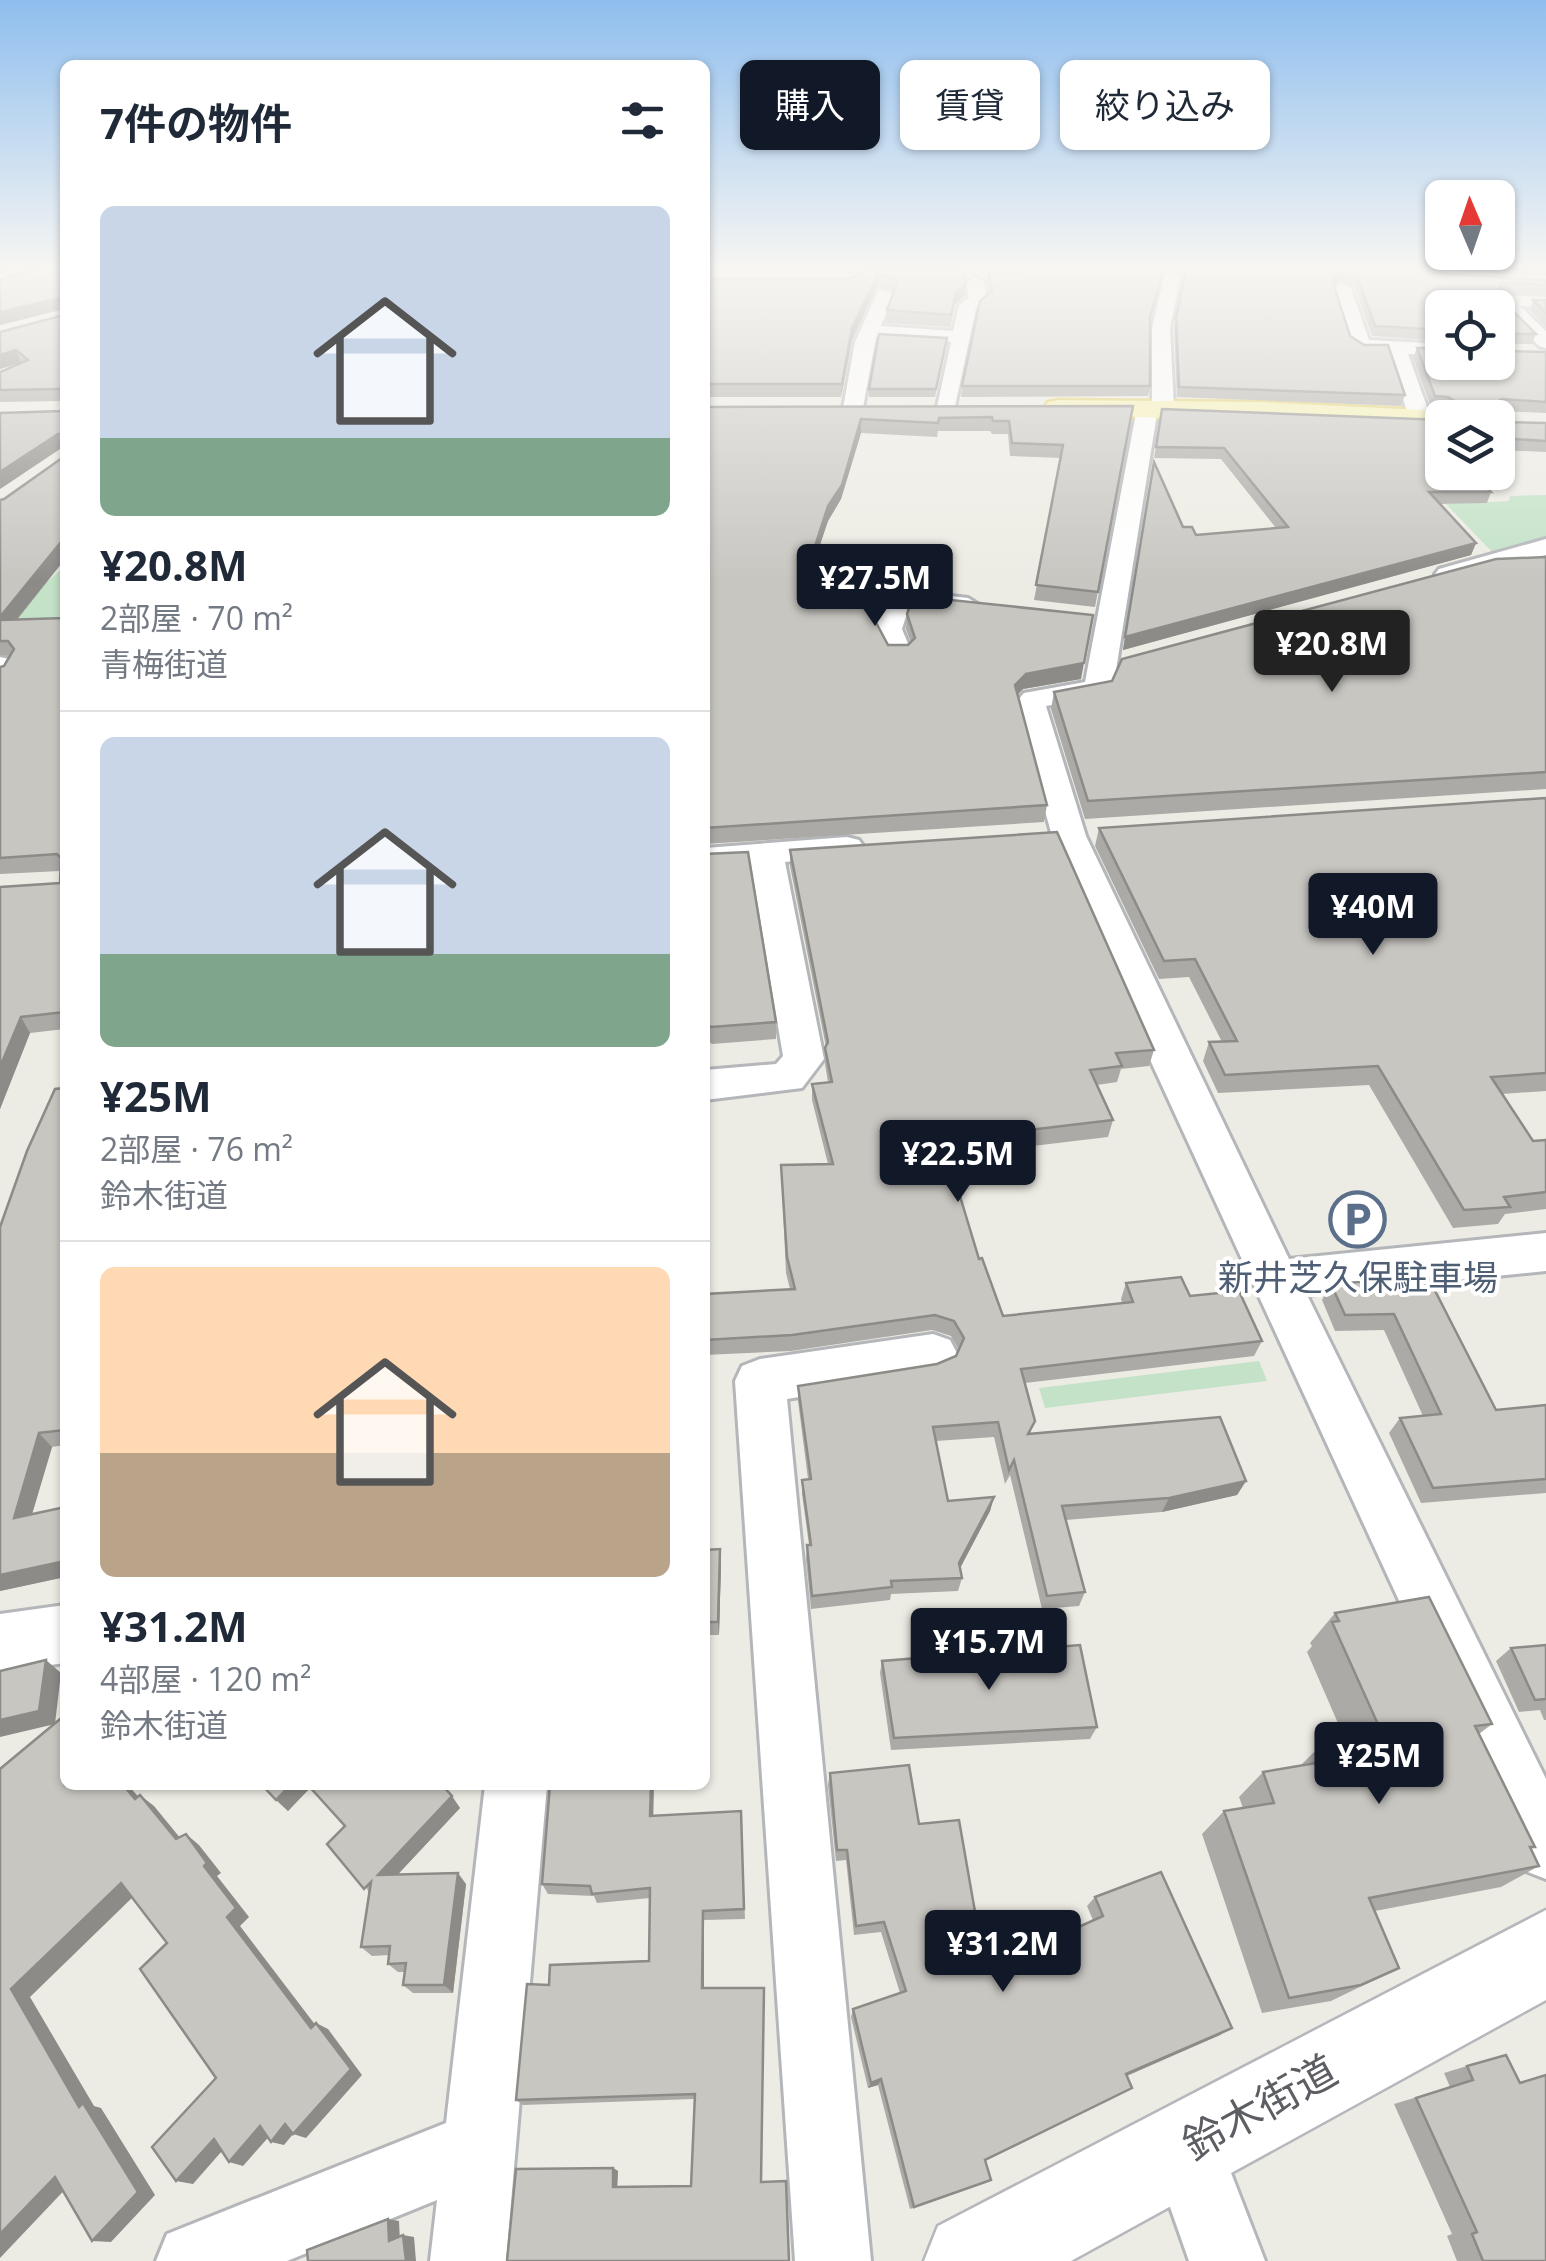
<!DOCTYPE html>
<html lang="ja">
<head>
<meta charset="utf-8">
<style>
  :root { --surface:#fff; --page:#f6f6f7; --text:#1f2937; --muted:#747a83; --line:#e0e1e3; --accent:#111827 }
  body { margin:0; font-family:"Open Sans","Noto Sans JP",sans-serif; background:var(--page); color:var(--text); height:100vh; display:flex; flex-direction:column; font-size:38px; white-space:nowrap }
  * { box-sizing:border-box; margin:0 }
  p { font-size:32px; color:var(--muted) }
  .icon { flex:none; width:55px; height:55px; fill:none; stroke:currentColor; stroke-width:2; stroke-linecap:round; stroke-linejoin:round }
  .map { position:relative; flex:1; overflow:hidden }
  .side { position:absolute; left:60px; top:60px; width:650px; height:1730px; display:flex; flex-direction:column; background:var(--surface); border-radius:15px; box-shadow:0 2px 8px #0004 }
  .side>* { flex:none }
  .top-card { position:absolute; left:740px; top:60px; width:655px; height:90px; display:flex; gap:20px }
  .needle { width:65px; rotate:358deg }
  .fabs { position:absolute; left:1425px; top:180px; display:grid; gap:20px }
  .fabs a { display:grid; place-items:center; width:90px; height:90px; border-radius:15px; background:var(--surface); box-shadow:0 2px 8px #0004; font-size:50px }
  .price { position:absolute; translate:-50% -85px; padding:0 22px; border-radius:10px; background:var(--accent); color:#fff; font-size:32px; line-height:65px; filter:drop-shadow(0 2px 5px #0008) }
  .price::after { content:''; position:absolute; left:50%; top:60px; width:30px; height:22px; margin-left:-15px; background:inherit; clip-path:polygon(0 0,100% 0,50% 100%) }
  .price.on { background:#222; color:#fff }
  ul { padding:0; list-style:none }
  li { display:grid; align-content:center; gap:20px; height:530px; padding:0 40px }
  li+li { border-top:2px solid var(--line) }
  li span { display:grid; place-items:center; height:310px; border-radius:15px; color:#555 }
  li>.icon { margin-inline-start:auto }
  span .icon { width:180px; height:180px; fill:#fffc; stroke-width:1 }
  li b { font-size:42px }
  h2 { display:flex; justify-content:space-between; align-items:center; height:120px; padding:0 40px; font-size:42px }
  .tag { padding:0 35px; border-radius:15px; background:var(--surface); box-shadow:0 2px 8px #0004; font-size:35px; line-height:90px }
  .tag.on { background:var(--accent); color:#fff }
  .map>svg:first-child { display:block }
  .green { fill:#c3e2c7 }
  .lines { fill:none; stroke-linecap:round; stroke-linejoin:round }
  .street-casing { stroke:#b4b6ba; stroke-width:6 }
  .secondary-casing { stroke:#b5b7bd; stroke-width:5 }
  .primary-casing { stroke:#e3ce67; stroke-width:5 }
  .street { fill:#fff; fill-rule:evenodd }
  .secondary { fill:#fff; fill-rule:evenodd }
  .primary { fill:#f7f3b0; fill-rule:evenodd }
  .wall { fill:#acaaa6 }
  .shaded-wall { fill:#8c8b87 }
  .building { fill:#c8c6c1; stroke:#8c8b87; stroke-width:2.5 }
  .labels { text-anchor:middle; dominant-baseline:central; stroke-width:8; stroke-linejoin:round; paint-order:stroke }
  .service-label { font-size:35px; fill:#4e5e75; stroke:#fff }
  .near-street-label { font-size:42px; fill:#5c5e63; stroke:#fff }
</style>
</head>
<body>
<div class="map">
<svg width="1546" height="2261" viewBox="0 0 1546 2261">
  <rect width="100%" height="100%" fill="#edece4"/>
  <g class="green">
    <polygon points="1546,495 1546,541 1501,554 1493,553 1446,504 1509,501 1510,496"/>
    <polygon points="65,566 65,631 0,623"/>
    <polygon points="1259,1361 1267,1381 1045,1408 1039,1388"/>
  </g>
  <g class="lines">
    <defs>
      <g id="street">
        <polygon points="1167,265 1183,265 1170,328 1174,409 1170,413 1157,414 1113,689 1108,695 1046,706 1086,836 1289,1259 1546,1233 1546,1271 1307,1295 1546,1779 1546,1879 1523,1870 1135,1027 1052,836 1015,703 1024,693 1085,682 1137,408 1140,404 1152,403 1152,328"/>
        <polygon points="1433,265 1449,265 1453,271 1546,276 1546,286 1448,281 1442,280"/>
        <polygon points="975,277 984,282 987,301 976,308 954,411 947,413 937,407 951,342 876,337 863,408 860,412 846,412 843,408 855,342 879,289 894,293 881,326 953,331 959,305 969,298 966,282"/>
        <polygon points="1342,283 1351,288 1369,340 1442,344 1442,356 1408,354 1431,418 1428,423 1420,424 1409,418 1388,352 1361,351 1351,345 1333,288"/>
        <polygon points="1504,295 1546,297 1546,307 1520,306 1546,331 1546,348 1539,346 1498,304 1498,296"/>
        <polygon points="1546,539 1546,555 1448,582 1435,574 1439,569"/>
        <polygon points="899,590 968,598 981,606 968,614 909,607 902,629 911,651 907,657 887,657 874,629 886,598"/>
        <polygon points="0,657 14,660 18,666 14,672 0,675"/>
        <polygon points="847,837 859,840 864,847 859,854 785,862 824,1059 802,1088 705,1100 705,1070 776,1064 783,1056 751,865 705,868 705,848"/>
        <polygon points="933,1334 950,1340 958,1355 950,1370 933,1376 787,1399 871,2261 795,2261 735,1381 742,1366 760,1359"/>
        <polygon points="65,1605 65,1663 0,1672 0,1614"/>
        <polygon points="485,1785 547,1785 506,2261 430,2261 437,2200 287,2261 156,2261 167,2234 446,2123"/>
        <polygon points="1185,2111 1211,2121 1265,2261 1189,2261 1149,2147 1159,2121"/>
      </g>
      <polygon id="secondary" points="1546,1910 1546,2000 1071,2261 924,2261 938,2226"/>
      <polygon id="primary" points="1058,400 1262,402 1442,411 1455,418 1442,418 1442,427 1048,414 1044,408 1048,402"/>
    </defs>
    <use href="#street" class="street-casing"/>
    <use href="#secondary" class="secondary-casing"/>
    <use href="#primary" class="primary-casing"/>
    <use href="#street" class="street"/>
    <use href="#secondary" class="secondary"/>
    <use href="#primary" class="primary"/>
  </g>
  <g class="wall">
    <polygon points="65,265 65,559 17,620 65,618 65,1029 30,1033 0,1109 0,887 60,883 60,871 0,874 0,667 4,666 10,656 0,655 0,500 4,499 62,458 62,447 0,489 63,411 63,401 0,402 0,372 22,363 0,369 0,332 64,315 64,309 0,325 61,271"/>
    <polygon points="1025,265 1166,265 1150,320 1150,386 1148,396 961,397 962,386 989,293 987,281 988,272 1022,271"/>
    <polygon points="1186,265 1438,265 1445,274 1546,280 1546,294 1500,292 1499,297 1536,334 1532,344 1499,344 1499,351 1546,352 1546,413 1498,411 1500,422 1546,423 1546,452 1498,450 1498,418 1449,411 1444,408 1431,407 1413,358 1417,348 1498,362 1442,308 1442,341 1372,336 1355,287 1340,280 1334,285 1350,336 1405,395 1401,406 1177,397 1174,328"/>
    <polygon points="1452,265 1546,265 1546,272 1455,267"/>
    <polygon points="860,270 965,296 955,304 950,327 886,323 887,310 894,290 877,286 852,340 841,397 705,397 705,279 847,279 859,275"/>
    <polygon points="1533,300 1546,300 1546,327 1530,310"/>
    <polygon points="946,345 935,397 869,397 869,389"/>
    <polygon points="1133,406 1095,607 1034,600 1061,458 1010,456 1008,434 992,434 990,431 938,431 937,437 861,433 841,499 828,521 812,568 864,583 882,586 881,601 874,620 888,645 908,645 911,643 906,629 907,614 1081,679 1023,689 1017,695 1047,805 1044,822 705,844 705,407"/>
    <polygon points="1162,409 1442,420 1442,472 1491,492 1487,503 1439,504 1476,543 1471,555 1123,650 1154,462 1183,527 1196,535 1276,528 1221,459 1154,458"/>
    <polygon points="1546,557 1546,789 1085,819 1051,709 1054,692 1112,681"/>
    <polygon points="1546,798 1546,1091 1502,1094 1533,1141 1546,1140 1546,1209 1505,1214 1498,1224 1453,1228 1369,1085 1218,1093 1203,1061 1209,1042 1222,1042 1189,977 1159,979 1095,846 1099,828"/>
    <polygon points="790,850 1154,1050 1149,1066 1121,1069 1117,1082 1097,1085 1113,1120 1108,1137 948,1156 979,1259 1003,1316 1122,1303 1121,1299 1126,1283 1190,1296 1262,1341 1254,1356 1025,1383 1031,1434 1246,1481 1237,1495 1162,1512 1066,1520 1085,1592 1079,1606 1042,1609 1010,1475 1005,1484 994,1437 936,1441 948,1501 994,1497 990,1511 960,1568 962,1578 958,1591 891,1594 890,1600 811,1609 806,1559 807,1545 809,1545 802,1494 802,1480 808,1479 798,1401 798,1386 937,1364 956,1356 959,1350 951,1336 932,1330 791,1351 705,1355 705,1294 790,1289 786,1273 781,1165 828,1164 812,1100 812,1084 828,1082 825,1064 826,1047 790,866"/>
    <polygon points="705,854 776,1022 776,1039 712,1044 705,1039"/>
    <polygon points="65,1088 65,1445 52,1447 32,1514 65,1577 0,1591 0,1227"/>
    <polygon points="1428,1277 1496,1410 1546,1405 1546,1493 1421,1503 1389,1433 1400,1418 1423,1416 1384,1330 1335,1331 1322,1300 1331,1284"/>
    <polygon points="705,1549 721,1563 719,1635 705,1635"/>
    <polygon points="1335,1613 1492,1724 1479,1734 1535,1847 1531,1849 1539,1866 1501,1887 1375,1911 1399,1968 1331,2001 1262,2013 1202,1834 1224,1811 1243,1808 1239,1797 1263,1772 1301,1765 1326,1740 1344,1737 1307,1652 1312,1646 1310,1643"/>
    <polygon points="1546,1645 1546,1720 1544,1720 1540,1710 1519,1712 1496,1661 1511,1648"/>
    <polygon points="882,1661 1097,1727 1090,1739 891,1750 880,1673"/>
    <polygon points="830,1773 919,1824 985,1969 1093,1920 1087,1906 1095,1897 1220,2035 1127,2076 985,2161 985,2183 910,2209 878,2085 868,2088 851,2017 853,2009 900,1993 881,1932 854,1935 846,1860 836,1861 828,1785"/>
    <polygon points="262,1785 442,1785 460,1808 397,1875 466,1884 453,1993 413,1993 403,1985 405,1972 398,1972 388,1964 389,1955 372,1956 361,1947 369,1894 345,1826 310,1788 288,1811"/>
    <polygon points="741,1811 745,1919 704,1920 704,1988 761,2182 507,2261 613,2168 618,2171 617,2187 691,2186 694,2099 523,2105 516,2100 549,1985 649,1961 650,1898 597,1903 594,1896 548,1894 542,1884 654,1816"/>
    <polygon points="1467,2066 1520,2082 1546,2074 1546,2261 1457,2261 1447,2236 1452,2234 1394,2104 1450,2087 1444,2073"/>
  </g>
  <g class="shaded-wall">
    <polygon points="0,265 20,265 0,274"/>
    <polygon points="1343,270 1340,280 1329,289 1332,280"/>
    <polygon points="878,274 877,286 852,340 841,397 842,384 852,328"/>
    <polygon points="966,285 965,296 955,304 950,327 956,292"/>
    <polygon points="60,298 64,309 0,325 0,312"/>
    <polygon points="16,350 21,362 0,369 0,355"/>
    <polygon points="1502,399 1498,410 1487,408"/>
    <polygon points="861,419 861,433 841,499 828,521 807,583 808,568 828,506"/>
    <polygon points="58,434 63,447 0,489 0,472"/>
    <polygon points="65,537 65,559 4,635 0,626 0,617"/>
    <polygon points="1476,543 1471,555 1123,650 1125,637"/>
    <polygon points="882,586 881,601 871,631 872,615"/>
    <polygon points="1084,663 1081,679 1023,689 1012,700 1015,685 1026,674"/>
    <polygon points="21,1017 30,1033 0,1109 0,1067"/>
    <polygon points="39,1433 52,1447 27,1531 14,1518"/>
    <polygon points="1246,1481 1237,1495 1162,1512 1169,1498"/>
    <polygon points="994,1497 990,1511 956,1576 959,1563"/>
    <polygon points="720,1549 721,1563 719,1635 718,1622"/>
    <polygon points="65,1561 65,1577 0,1591 0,1575"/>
    <polygon points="46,1660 61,1673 55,1724 0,1737 0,1720"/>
    <polygon points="123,1785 128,1785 150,1810 135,1799"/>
    <polygon points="290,1785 308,1785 310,1788 288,1811 276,1800"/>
    <polygon points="651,1785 654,1785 653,1827 650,1816"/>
    <polygon points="140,1795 154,1806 190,1850 176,1839"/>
    <polygon points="452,1796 460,1808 388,1885 378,1875"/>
    <polygon points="186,1834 199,1845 221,1873 217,1876 249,1917 240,1926 323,2035 311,2028 227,1917 204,1866"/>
    <polygon points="458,1873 466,1884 453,1993 444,1985"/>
    <polygon points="121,1883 137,1893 30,1997 94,2106 101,2108 155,2195 111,2242 92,2241 79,2107 11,1989"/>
    <polygon points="703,1911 704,1920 704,1996 702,1988"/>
    <polygon points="316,2023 328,2029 362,2075 306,2138 293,2134"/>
    <polygon points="1232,2028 1220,2035 1116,2080 1126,2074"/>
    <polygon points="881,2079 878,2085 868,2088 871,2083"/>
    <polygon points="285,2124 298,2128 284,2145 271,2142"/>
    <polygon points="260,2126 274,2131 243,2166 229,2162"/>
    <polygon points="214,2139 229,2143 193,2184 176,2181"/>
    <polygon points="613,2168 618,2171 617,2190 613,2187"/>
    <polygon points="55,2177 74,2180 0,2258 0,2234"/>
    <polygon points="388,2219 399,2221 400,2242 389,2241"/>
    <polygon points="403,2235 414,2237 416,2261 406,2261"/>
  </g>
  <g class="building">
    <polygon points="63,265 65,265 65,537 0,617 0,500 4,499 62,458 63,434 58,434 0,472 0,413 63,411 64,392 60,389 0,390 0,372 28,360 16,350 0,355 0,332 64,315 65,301 60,298 0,312 0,280 27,270 61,271"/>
    <polygon points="1025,265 1165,265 1150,317 1150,386 962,386 980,301 992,291 988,272 1022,271"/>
    <polygon points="1187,265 1438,265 1445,274 1546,280 1546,285 1501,283 1499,297 1536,334 1499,334 1499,351 1546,352 1546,402 1502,399 1487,408 1498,411 1500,422 1546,423 1546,441 1498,438 1498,418 1447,418 1450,411 1459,411 1463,406 1448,397 1435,396 1417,348 1442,348 1442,362 1498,362 1498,308 1442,308 1442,330 1375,326 1357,277 1343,270 1332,280 1350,336 1364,345 1388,345 1405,395 1179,387 1176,318"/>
    <polygon points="860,270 964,270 966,285 956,292 951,315 887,310 898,280 878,274 852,328 842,384 705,384 705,279 847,279 859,275"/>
    <polygon points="1533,300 1546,300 1546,313"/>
    <polygon points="879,334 947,338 936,389 869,389"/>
    <polygon points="1133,406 1098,592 1036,585 1063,445 1012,443 1009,421 993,421 992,417 939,418 938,423 861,419 842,485 828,506 808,568 839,571 839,576 864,578 862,583 882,586 872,615 888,645 908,645 915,638 907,614 913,596 1093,615 1084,663 1026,674 1015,685 1047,805 705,828 705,407"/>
    <polygon points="1162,409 1442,420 1442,436 1432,435 1442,445 1442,472 1471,472 1491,492 1429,492 1476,543 1125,637 1154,462 1183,527 1192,527 1196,535 1288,527 1224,448 1156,447"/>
    <polygon points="1546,557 1546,772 1088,801 1054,692 1112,681 1122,659 1496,559"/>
    <polygon points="65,618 65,1012 21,1017 0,1067 0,887 60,883 61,858 57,854 0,858 0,667 4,666 14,649 8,641 0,641 0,620"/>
    <polygon points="1546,798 1546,1073 1491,1077 1533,1141 1546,1140 1546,1192 1504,1197 1510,1207 1464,1210 1378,1066 1225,1075 1209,1042 1237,1041 1195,959 1164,961 1099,828"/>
    <polygon points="1057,832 1154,1050 1116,1053 1122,1066 1090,1070 1113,1120 943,1140 979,1259 982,1258 1003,1316 1133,1302 1126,1283 1181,1277 1190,1296 1239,1291 1262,1341 1021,1369 1035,1421 1028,1434 1220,1417 1246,1481 1169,1498 1062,1506 1085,1592 1047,1596 1014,1460 1009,1470 998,1422 933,1427 948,1501 994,1497 959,1563 962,1578 891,1581 892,1587 812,1596 807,1545 811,1545 802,1480 811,1479 798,1386 937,1364 956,1356 964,1338 954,1321 935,1315 792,1335 705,1340 705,1294 795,1289 787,1257 781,1165 833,1164 812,1084 832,1082 825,1048 828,1042 790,850"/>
    <polygon points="748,852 776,1022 711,1027 705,1023 705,854"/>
    <polygon points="65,1088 65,1430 39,1433 14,1518 65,1507 65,1561 0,1575 0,1227 27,1151 55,1089"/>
    <polygon points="1428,1277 1496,1410 1546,1405 1546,1479 1433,1488 1400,1418 1441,1414 1394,1314 1345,1315 1331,1284"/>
    <polygon points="720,1549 718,1622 705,1622 705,1550"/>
    <polygon points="1429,1597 1492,1724 1475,1726 1535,1847 1530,1847 1539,1866 1369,1898 1399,1968 1361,1985 1289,1998 1224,1811 1274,1803 1263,1772 1334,1760 1326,1740 1381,1731 1332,1622 1339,1621 1335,1613"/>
    <polygon points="1080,1645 1097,1727 894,1738 882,1661"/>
    <polygon points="1546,1645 1546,1699 1535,1700 1511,1648"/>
    <polygon points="46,1660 39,1711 0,1720 0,1671"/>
    <polygon points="65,1715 65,1785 123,1785 135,1799 140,1795 176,1839 186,1834 207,1863 204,1866 236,1908 227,1917 311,2028 316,2023 351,2069 293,2134 285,2124 271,2142 260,2126 229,2162 214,2139 176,2181 152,2147 216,2078 140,1969 167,1943 121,1883 11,1989 79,2107 83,2103 138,2192 92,2241 55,2177 0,2234 0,1769"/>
    <polygon points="909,1765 919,1824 959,1820 985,1969 1103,1916 1095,1897 1161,1872 1232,2028 1126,2074 1132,2088 985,2160 991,2180 914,2207 881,2079 871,2083 853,2009 906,1991 884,1922 856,1926 847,1850 837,1850 830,1773"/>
    <polygon points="262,1785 290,1785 276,1800"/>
    <polygon points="308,1785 442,1785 452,1796 378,1875 458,1873 444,1985 403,1985 406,1963 388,1964 390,1946 361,1947 371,1882 364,1889 327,1844 345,1826"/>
    <polygon points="550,1785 651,1785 650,1816 741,1811 744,1909 703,1911 702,1988 764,1988 761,2182 786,2181 789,2261 507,2261 516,2169 613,2168 613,2187 691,2186 695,2094 516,2100 527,1984 549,1985 550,1965 649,1961 650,1888 592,1894 590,1886 542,1884"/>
    <polygon points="1506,2055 1520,2083 1546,2075 1546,2261 1483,2261 1472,2234 1477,2232 1416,2098 1473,2080 1467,2066"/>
    <polygon points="388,2219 389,2241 403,2235 406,2261 308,2261 307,2250"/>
  </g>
  <linearGradient id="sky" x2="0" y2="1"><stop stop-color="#8fbeee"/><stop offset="0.46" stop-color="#f7f6f3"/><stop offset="1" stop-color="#f7f6f3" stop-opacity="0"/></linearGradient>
  <rect width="1546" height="581" fill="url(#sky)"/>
  <defs>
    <symbol id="parking-ring" viewBox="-11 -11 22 22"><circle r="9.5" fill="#fff" stroke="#5c6f8a" stroke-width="1.5"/><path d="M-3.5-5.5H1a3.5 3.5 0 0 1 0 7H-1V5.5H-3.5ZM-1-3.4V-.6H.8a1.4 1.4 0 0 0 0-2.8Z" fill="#5c6f8a"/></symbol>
  </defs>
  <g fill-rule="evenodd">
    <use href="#parking-ring" x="1326" y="1188" width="63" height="63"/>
  </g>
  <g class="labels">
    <g class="service-label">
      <text x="1358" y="1276">新井芝久保駐車場</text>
    </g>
    <g class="near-street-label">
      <text transform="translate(1259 2106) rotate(-29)">鈴木街道</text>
    </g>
  </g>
</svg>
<div class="fabs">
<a><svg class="needle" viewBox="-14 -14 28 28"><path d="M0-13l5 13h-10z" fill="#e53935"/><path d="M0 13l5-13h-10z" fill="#747a83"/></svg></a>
<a><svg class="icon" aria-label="locate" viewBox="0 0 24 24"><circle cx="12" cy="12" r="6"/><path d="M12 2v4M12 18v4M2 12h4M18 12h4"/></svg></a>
<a><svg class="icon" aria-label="layers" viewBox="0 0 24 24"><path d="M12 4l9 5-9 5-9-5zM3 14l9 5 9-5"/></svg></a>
</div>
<b class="price" style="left:875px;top:629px">¥27.5M</b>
<b class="price on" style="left:1332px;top:695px">¥20.8M</b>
<b class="price" style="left:1373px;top:958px">¥40M</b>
<b class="price" style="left:958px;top:1205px">¥22.5M</b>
<b class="price" style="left:989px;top:1693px">¥15.7M</b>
<b class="price" style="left:1379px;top:1807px">¥25M</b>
<b class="price" style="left:1003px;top:1995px">¥31.2M</b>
<div class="top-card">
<a class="tag on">購入</a>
<a class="tag">賃貸</a>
<a class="tag">絞り込み</a>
</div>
<section class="side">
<h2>7件の物件<svg class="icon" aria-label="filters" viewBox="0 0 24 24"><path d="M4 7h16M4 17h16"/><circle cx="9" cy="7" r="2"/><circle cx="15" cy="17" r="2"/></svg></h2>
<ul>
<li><span style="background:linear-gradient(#c9d6e8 75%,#7fa58c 0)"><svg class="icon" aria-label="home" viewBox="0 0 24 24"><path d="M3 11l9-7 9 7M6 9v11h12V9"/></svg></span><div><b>¥20.8M</b><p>2部屋 · 70 m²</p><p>青梅街道</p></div></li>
<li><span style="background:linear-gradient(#c9d6e8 70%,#7fa58c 0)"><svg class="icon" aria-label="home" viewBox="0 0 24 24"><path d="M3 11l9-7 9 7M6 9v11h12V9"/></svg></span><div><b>¥25M</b><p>2部屋 · 76 m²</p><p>鈴木街道</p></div></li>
<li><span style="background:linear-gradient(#ffd9b3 60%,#b9a48a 0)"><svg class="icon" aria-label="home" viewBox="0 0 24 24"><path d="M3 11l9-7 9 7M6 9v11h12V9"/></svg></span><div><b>¥31.2M</b><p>4部屋 · 120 m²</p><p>鈴木街道</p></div></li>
</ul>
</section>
</div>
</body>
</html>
